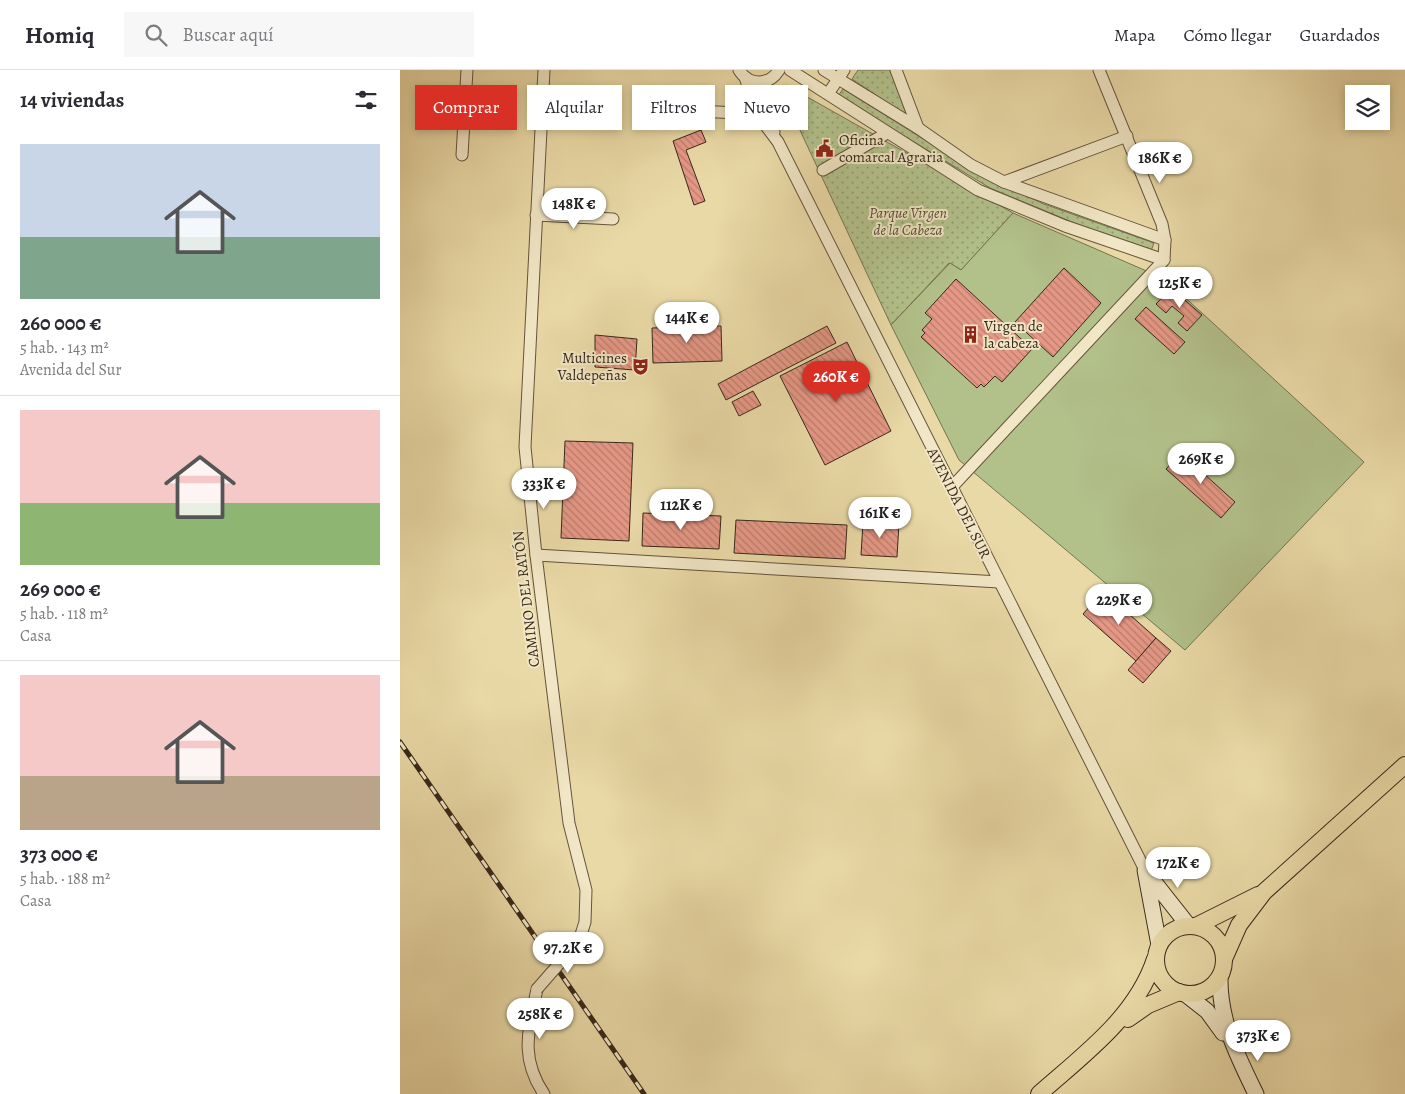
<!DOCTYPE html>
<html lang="es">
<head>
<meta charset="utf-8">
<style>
  :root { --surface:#fff; --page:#f7f7f7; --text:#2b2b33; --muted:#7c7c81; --line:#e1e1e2; --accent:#d93025 }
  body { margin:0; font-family:Alegreya,serif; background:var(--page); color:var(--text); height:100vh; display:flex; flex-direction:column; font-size:19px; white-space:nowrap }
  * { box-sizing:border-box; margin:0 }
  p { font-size:16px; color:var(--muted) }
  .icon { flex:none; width:28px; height:28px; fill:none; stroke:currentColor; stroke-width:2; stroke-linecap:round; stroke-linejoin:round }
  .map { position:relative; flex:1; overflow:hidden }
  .sheet { display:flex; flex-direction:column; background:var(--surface); width:400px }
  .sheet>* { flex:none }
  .guide { position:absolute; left:15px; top:15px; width:475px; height:45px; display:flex; gap:10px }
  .tools { position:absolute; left:945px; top:15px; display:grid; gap:10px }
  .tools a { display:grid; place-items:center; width:45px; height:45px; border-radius:0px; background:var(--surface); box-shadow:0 2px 8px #0003; font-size:25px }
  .price { position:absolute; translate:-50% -42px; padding:0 11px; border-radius:18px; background:#fff; color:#222; font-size:16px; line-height:32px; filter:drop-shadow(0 1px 2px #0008) }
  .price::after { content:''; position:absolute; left:50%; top:30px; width:15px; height:11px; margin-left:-8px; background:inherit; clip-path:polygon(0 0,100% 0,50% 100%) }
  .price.selected { background:var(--accent); color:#fff }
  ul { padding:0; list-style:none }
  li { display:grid; align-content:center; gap:10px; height:265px; padding:0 20px }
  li+li { border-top:1px solid var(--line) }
  li span { display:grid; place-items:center; height:155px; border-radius:0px; color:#555 }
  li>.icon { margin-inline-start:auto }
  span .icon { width:90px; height:90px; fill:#fffc; stroke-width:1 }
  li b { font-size:21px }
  h2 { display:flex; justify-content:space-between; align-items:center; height:60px; padding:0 20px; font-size:21px }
  .pill { padding:0 18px; border-radius:0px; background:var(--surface); box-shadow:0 2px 8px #0003; font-size:18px; line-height:45px }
  .pill.selected { background:var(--accent); color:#fff }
  header { display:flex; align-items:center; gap:30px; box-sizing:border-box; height:70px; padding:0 25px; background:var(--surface); border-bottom:1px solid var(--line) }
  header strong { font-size:24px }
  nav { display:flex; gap:28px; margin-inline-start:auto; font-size:18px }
  .search { width:350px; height:45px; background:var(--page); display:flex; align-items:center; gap:12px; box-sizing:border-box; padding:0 18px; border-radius:0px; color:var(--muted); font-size:19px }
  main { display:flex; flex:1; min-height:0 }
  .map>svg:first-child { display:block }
  .park { fill:url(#park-dots); stroke:#747452 }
  .pitch { fill:#b2c08a; stroke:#747452 }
  .building { fill:url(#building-back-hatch); stroke:#37281a }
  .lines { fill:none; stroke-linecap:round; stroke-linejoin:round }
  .minor-casing { stroke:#64543d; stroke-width:13 }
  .secondary-casing { stroke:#37281a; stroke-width:17 }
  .primary-casing { stroke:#37281a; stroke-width:18 }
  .minor { stroke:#f1e6c5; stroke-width:11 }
  .secondary { stroke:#f1e6c5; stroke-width:15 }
  .primary { stroke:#e9d9a6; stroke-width:16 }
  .rail-casing { stroke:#37281a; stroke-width:5 }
  .rail { stroke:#f1e6c5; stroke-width:3; stroke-dasharray:9; stroke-linecap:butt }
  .minor-bridge-casing { stroke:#64543d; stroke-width:13; stroke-linecap:butt }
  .minor-bridge { stroke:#f1e6c5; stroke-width:11 }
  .labels { text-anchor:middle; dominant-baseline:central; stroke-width:4; stroke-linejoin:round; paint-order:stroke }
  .poi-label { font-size:15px; fill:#37281a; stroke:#f1e6c5; text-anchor:start }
  .park-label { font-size:15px; font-style:italic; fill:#564e36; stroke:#f1e6c5 }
  .street-label { font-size:15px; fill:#37281a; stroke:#f1e6c5 }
</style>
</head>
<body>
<header>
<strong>Homiq</strong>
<div class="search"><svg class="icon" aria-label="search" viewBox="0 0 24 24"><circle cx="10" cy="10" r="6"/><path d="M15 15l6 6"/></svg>Buscar aquí</div>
<nav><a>Mapa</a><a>Cómo llegar</a><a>Guardados</a></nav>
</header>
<main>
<section class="sheet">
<h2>14 viviendas<svg class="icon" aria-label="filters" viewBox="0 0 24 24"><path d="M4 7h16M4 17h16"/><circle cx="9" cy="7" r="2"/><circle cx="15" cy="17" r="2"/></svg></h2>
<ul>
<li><span style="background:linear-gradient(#c9d6e8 60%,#7fa58c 0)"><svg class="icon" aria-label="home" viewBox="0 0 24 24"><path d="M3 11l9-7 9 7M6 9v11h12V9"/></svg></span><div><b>260 000 €</b><p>5 hab. · 143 m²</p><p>Avenida del Sur</p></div></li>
<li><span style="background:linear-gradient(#f6c9c9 60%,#8fb573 0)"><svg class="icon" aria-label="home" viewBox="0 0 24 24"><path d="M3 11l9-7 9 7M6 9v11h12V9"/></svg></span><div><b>269 000 €</b><p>5 hab. · 118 m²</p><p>Casa</p></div></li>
<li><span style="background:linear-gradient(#f6c9c9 65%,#b9a48a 0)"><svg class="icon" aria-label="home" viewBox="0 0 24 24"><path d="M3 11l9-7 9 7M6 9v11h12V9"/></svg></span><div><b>373 000 €</b><p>5 hab. · 188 m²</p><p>Casa</p></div></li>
</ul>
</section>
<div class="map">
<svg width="1005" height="1024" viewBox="0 0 1005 1024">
  <defs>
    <pattern id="park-dots" width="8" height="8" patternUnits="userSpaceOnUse" patternTransform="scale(1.25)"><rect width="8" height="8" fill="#b2c08a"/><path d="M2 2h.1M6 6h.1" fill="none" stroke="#929c70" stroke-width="1.8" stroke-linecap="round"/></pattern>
    <pattern id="building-back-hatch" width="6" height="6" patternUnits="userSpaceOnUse" patternTransform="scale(1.25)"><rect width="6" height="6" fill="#e69886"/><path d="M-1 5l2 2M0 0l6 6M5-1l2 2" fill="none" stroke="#bb7c6d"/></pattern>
  </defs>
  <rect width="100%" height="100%" fill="#e9d9a6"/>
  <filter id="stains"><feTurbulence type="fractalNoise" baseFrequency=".004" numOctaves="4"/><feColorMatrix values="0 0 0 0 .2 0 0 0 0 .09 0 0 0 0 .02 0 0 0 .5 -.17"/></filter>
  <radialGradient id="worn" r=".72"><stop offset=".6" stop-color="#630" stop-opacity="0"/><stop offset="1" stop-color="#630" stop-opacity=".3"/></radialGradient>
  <g class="park">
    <polygon points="458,0 490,0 507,46 452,9"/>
    <polygon points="386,15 613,143 561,200 549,193 491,255 384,26"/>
    <polygon points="443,19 586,108 644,134 754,173 751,181 684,157 590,118 438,26"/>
  </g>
  <polygon class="pitch" points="613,143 765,209 964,392 785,580 559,390 491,255 550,193 561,200"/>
  <g class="building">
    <polygon points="301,60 306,72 286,80 305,131 294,135 273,71"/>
    <polygon points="664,198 701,233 653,287 615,252"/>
    <polygon points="556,209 632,279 602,312 595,306 584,317 581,314 577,318 521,267 525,263 522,260 532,249 525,243"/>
    <polygon points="771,218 802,245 787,261 778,253 784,246 772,236 766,243 756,234"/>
    <polygon points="746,237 785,272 774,284 735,249"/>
    <polygon points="321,256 322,291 253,293 252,258"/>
    <polygon points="427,256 436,273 326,330 318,314"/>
    <polygon points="195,265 237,269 235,300 195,297"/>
    <polygon points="447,272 491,361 425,395 380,306"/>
    <polygon points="353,321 361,335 339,346 332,332"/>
    <polygon points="165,371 233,373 229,471 161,468"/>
    <polygon points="781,383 835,432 821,448 766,399"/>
    <polygon points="243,443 321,446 319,479 242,476"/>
    <polygon points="336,450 447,455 445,489 334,483"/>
    <polygon points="463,452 499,453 497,487 461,485"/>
    <polygon points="703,521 756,568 736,591 683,544"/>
    <polygon points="756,568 771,581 743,613 728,600"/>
  </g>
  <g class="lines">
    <defs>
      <g id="minor">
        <polyline points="144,0 125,377 136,485 169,753 186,820 185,852 179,871"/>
        <path d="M339 0C349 16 369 16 379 0"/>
        <polyline points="390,0 578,120 665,156 764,190"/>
        <polyline points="424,0 518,58 571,95 604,112 765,170 764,190 551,418"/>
        <polyline points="496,0 518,58"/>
        <polyline points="699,0 762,154 765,170"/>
        <polyline points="345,7 357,44 378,72 745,800"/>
        <polyline points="365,11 366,31 374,62"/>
        <polyline points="428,24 444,0"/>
        <polyline points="298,41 357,44"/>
        <polyline points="141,49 186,52"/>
        <polyline points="62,85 67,0"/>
        <polyline points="423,100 487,63"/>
        <polyline points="604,112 727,66"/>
        <polyline points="136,145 213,149"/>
        <polyline points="136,485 599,512"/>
        <path d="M137 919C129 959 119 987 144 1024"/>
      </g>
      <g id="secondary">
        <polyline points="745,800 759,875"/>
        <polyline points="747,803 788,855"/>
        <path d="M820 906C819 950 837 985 856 1024"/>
        <polyline points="784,923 807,941 823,963"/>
      </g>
      <g id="primary">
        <circle cx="790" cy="890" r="34"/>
        <polyline points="796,856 858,825"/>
        <polyline points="824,889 839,855 864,822 1005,695"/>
        <polyline points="728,949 748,935 779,922"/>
        <path d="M639 1024C683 985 736 947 755 889"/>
      </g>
    </defs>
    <use href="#minor" class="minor-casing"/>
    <use href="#secondary" class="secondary-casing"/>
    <use href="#primary" class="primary-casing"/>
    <use href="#minor" class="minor"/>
    <use href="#secondary" class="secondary"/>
    <use href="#primary" class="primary"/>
    <defs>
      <polyline id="rail" points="0,672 244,1024"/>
    </defs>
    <use href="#rail" class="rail-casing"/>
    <use href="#rail" class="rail"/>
    <defs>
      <polyline id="minor-bridge" points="137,919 179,871"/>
    </defs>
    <use href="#minor-bridge" class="minor-bridge-casing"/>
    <use href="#minor-bridge" class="minor-bridge"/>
  </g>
  <defs>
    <symbol id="civic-bare" viewBox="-9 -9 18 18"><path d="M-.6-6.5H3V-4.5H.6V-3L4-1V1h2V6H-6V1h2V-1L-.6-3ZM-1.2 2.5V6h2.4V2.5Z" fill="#8f2418" stroke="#f1e6c5" stroke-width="2.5" paint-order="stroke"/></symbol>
    <symbol id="building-bare" viewBox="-9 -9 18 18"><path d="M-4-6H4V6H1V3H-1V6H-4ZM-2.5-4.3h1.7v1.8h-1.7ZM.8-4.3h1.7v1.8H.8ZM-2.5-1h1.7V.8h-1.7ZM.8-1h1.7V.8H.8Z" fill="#8f2418" stroke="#f1e6c5" stroke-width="2.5" paint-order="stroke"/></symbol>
    <symbol id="theatre-bare" viewBox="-9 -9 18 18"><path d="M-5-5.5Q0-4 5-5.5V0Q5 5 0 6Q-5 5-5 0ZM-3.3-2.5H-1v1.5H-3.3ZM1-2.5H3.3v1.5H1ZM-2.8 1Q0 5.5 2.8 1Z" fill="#8f2418" stroke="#f1e6c5" stroke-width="2.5" paint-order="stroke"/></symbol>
  </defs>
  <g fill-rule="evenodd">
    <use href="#civic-bare" x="412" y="66" width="25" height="25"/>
    <use href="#building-bare" x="558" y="252" width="25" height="25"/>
    <use href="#theatre-bare" x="228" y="284" width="25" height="25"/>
  </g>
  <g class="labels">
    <g class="poi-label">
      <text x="439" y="70">Oficina<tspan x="439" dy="17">comarcal Agraria</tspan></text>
      <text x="584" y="256">Virgen de<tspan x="584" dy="17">la cabeza</tspan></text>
      <text x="227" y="288" text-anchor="end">Multicines<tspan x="227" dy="17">Valdepeñas</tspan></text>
    </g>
    <g class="park-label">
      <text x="508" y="143">Parque Virgen<tspan x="508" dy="17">de la Cabeza</tspan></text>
    </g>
    <g class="street-label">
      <text transform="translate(559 433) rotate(63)">AVENIDA DEL SUR</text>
      <text transform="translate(126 529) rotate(-97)">CAMINO DEL RATÓN</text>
    </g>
  </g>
  <rect width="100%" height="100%" filter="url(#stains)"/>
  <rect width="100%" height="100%" fill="url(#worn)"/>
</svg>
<div class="tools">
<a><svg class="icon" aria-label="layers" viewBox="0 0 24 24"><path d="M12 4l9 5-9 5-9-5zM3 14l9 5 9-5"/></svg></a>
</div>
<b class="price" style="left:760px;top:114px">186K €</b>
<b class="price" style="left:174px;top:160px">148K €</b>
<b class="price" style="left:780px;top:239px">125K €</b>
<b class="price" style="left:287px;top:274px">144K €</b>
<b class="price selected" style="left:436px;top:333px">260K €</b>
<b class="price" style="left:801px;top:415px">269K €</b>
<b class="price" style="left:144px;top:440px">333K €</b>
<b class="price" style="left:281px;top:461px">112K €</b>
<b class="price" style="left:480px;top:469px">161K €</b>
<b class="price" style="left:719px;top:556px">229K €</b>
<b class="price" style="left:778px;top:819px">172K €</b>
<b class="price" style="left:168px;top:904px">97.2K €</b>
<b class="price" style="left:140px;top:970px">258K €</b>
<b class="price" style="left:858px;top:992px">373K €</b>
<div class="guide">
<a class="pill selected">Comprar</a>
<a class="pill">Alquilar</a>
<a class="pill">Filtros</a>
<a class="pill">Nuevo</a>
</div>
</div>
</main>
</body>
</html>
